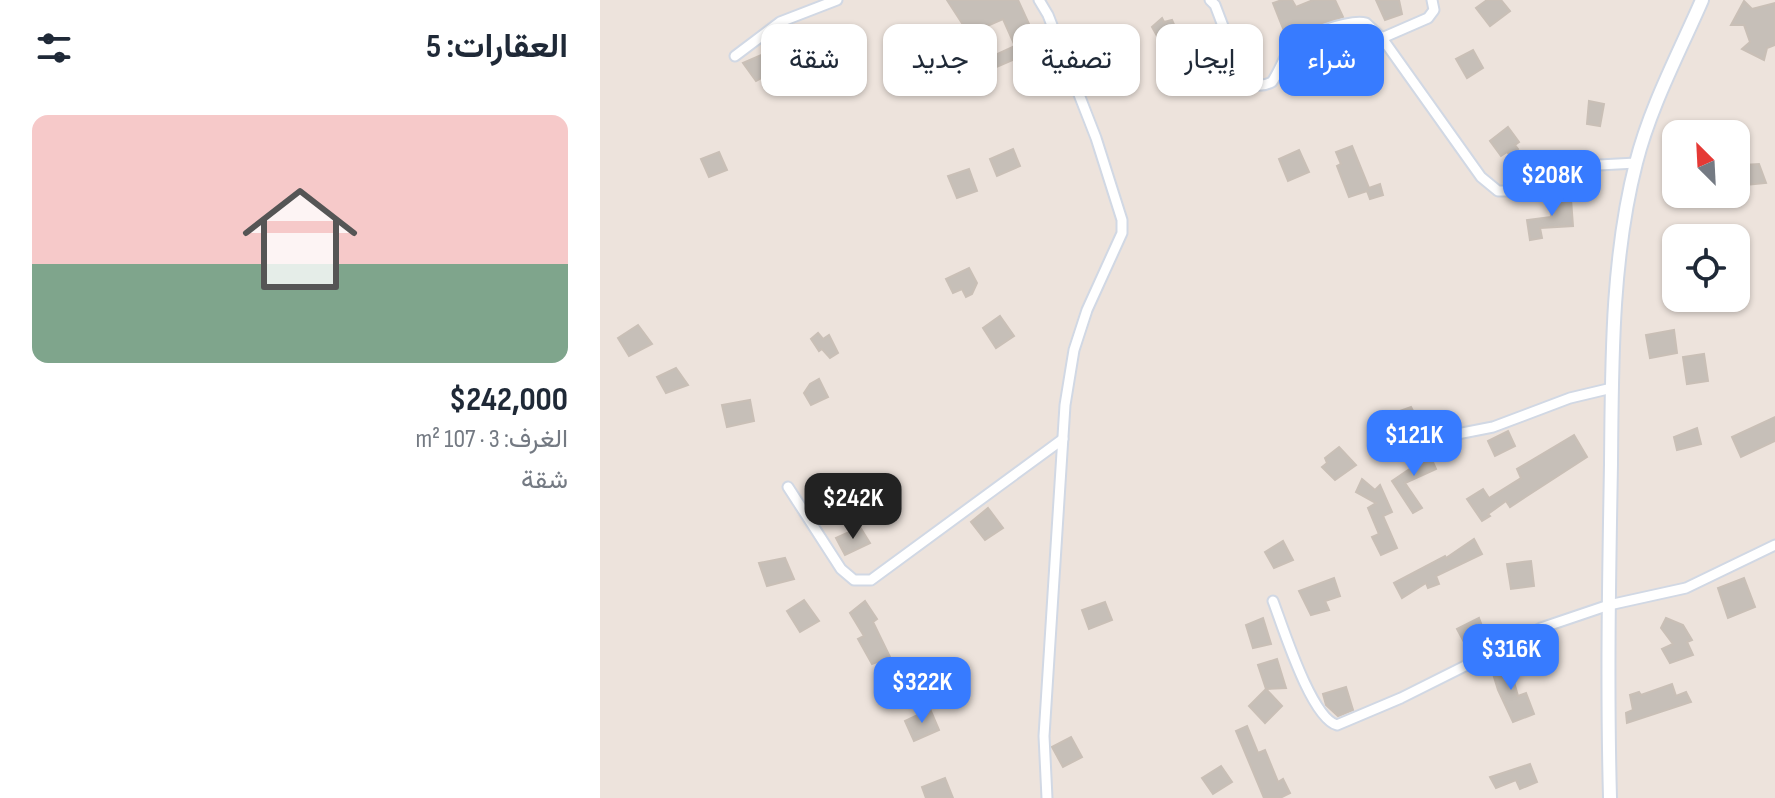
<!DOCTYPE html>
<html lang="ar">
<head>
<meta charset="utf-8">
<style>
  :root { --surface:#fff; --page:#f2f2f3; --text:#1f2937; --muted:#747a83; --line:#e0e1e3; --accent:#377bff }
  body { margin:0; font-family:"Sofia Sans Condensed",Vazirmatn,sans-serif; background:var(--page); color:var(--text); direction:rtl; height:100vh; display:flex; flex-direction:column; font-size:30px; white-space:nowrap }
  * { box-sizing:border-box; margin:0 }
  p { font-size:26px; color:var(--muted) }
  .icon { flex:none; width:44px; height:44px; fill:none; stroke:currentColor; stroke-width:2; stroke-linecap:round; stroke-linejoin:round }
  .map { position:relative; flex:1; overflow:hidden; direction:ltr }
  .sheet { display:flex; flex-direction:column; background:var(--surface); width:600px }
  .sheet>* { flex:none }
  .banner { position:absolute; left:24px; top:24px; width:760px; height:72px; direction:rtl; display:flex; gap:16px }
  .needle { width:52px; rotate:336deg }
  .controls { position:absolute; left:1062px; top:120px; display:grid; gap:16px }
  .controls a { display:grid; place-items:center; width:88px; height:88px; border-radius:16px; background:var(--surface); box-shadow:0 2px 6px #0004; font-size:40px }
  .price { position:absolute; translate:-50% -68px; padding:0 18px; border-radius:16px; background:var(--accent); color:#fff; font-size:26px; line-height:52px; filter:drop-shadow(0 2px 4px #0008) }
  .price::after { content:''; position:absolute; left:50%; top:48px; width:24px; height:18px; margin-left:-12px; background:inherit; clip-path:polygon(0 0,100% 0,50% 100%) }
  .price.selected { background:#222; color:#fff }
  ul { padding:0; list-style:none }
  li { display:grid; align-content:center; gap:16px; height:424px; padding:0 32px }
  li+li { border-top:2px solid var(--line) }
  li span { display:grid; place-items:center; height:248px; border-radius:16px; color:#555 }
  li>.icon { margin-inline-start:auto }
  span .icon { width:144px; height:144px; fill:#fffc; stroke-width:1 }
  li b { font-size:34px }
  h2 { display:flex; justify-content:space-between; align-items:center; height:96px; padding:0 32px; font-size:34px }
  .tag { padding:0 28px; border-radius:16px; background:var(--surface); box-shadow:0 2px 6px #0004; font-size:28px; line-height:72px }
  .tag.selected { background:var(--accent); color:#fff }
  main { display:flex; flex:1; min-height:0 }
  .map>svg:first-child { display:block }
  .building { fill:#c6bfb8; stroke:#c9bfb6; stroke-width:2 }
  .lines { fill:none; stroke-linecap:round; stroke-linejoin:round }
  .street-casing { stroke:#d1d8e4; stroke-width:13 }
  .secondary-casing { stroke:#d1d8e4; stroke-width:16 }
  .street { stroke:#fff; stroke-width:9 }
  .secondary { stroke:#fff; stroke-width:12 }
</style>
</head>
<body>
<main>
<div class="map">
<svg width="1175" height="798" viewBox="0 0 1175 798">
  <rect width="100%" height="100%" fill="#ede3dc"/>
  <g class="building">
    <polygon points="347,0 418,0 440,48 385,72 380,62 415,46 403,19 369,34"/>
    <polygon points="682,0 692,0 696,7 713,0 735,0 743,17 711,27 688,41 673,3"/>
    <polygon points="776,0 799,0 802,14 785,20"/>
    <polygon points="887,0 901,0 910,11 890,26 876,8"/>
    <polygon points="1144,1 1152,9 1175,3 1175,45 1167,48 1164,60 1142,49 1150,42 1144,25 1131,25"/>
    <polygon points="562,18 564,22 572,20 583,45 567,54 552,27"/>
    <polygon points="873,50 883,68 867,78 856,59"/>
    <polygon points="166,53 176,70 156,81 143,63"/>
    <polygon points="216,59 222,82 204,88 197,65"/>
    <polygon points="989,101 1004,104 1000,126 987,124"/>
    <polygon points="908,127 919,142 915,145 918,149 910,155 907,152 901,156 890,141"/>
    <polygon points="752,146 769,188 780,184 783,195 770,199 767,191 749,197 737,166 741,164 736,152"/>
    <polygon points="413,149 420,166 397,176 390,159"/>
    <polygon points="699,150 709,172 688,181 679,159"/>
    <polygon points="119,152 127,170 109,177 101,159"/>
    <polygon points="1159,164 1166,183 1146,185 1144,165"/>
    <polygon points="369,169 377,191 357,198 348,176"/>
    <polygon points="971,199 973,226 940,228 942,238 930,240 927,220 951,217 950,200"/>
    <polygon points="369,268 377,283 372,294 366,297 362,289 353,293 346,279"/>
    <polygon points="400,316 414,336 396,348 383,328"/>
    <polygon points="38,325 52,344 29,356 18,338"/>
    <polygon points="1074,330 1077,353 1050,358 1046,335"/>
    <polygon points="218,333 223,339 229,335 238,353 230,358 222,349 219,351 211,339"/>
    <polygon points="1104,354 1108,381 1087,384 1083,357"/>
    <polygon points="76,368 88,385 66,393 57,377"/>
    <polygon points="219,379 228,397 211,405 204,393 210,384"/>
    <polygon points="150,400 154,421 127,427 122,405"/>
    <polygon points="811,407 821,426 801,435 794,413"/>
    <polygon points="1175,417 1175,441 1141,457 1132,437"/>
    <polygon points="1097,428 1101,444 1077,450 1074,437"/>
    <polygon points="908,431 915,446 895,456 888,441"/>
    <polygon points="974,435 987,457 910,507 906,501 888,514 890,516 882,521 867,499 883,489 889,498 921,478 917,469"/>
    <polygon points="739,447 756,465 735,480 722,467 727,463 725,458"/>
    <polygon points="828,451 836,469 805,483 822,508 813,513 792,481 811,468 807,460"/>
    <polygon points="762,479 775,490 780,485 792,512 783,516 797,548 781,555 772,537 779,534 768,508 776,503 756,492"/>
    <polygon points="236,489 244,508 217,518 211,500"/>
    <polygon points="388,508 403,528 385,540 371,522"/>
    <polygon points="260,527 270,543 245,555 236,538"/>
    <polygon points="874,539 882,554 836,576 839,584 828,588 826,583 802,598 794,583 845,556 846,558"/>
    <polygon points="683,541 693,560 674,568 665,552"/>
    <polygon points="185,558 194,579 167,586 159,563"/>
    <polygon points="931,561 934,586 911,589 907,564"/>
    <polygon points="734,578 740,596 725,601 729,610 711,615 699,591"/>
    <polygon points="1144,578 1155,607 1128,618 1118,588"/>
    <polygon points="204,600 219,621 200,632 187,611"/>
    <polygon points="265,601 277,619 273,622 290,657 272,664 258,639 264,636 250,613"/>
    <polygon points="505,602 512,620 489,629 482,610"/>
    <polygon points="663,618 671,644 653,648 646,625"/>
    <polygon points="879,618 887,639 877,642 881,650 871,655 857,629"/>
    <polygon points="1066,618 1083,625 1092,640 1087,642 1093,655 1070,663 1062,649 1073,644 1061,628"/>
    <polygon points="677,659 686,688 666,689 658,665"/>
    <polygon points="908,661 918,696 926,693 934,714 913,722 898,690 890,664"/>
    <polygon points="1072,684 1076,696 1086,692 1091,702 1027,723 1026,713 1033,710 1030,695 1039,692 1041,695"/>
    <polygon points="746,687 753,710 738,716 726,705 723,694"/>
    <polygon points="666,689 682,706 665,723 649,706"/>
    <polygon points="330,709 339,730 314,741 305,721"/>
    <polygon points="647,726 658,753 665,750 678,782 683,779 690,793 680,798 664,798 636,731"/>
    <polygon points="471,737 482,757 463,767 452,747"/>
    <polygon points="930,764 937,782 920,789 916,780 896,788 890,777"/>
    <polygon points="621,766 632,782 613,794 602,778"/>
    <polygon points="345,778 353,798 326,798 322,787"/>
  </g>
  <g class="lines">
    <defs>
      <g id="street">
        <polyline points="439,0 448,15 496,138 522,220 522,233 487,310 474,350 465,405 444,736 447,798"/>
        <path d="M610 0 615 5 642 76C651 86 660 88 672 82 679 72 683 59 690 49 700 36 750 19 766 23L782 38 881 177 898 191H917L999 165 1036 163"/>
        <polyline points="782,38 828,18 834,10 832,0"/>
        <polyline points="135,56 180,22 237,0"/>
        <polyline points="797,453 842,437 893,427 970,398 1012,388"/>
        <polyline points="188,487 241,569 254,580 271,580 463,439"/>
        <path d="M673 601C683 627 711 718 737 725L801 698 941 628 1009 605 1086 588 1175 545"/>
      </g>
      <path id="secondary" d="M1010 798C1007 687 1009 576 1011 464 1012 365 1011 260 1036 163 1050 107 1079 53 1102 0"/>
    </defs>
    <use href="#street" class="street-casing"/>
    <use href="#secondary" class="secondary-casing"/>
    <use href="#street" class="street"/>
    <use href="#secondary" class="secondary"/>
  </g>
</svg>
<div class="controls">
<a><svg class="needle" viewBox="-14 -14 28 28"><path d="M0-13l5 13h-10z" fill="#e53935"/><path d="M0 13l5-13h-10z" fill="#747a83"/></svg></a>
<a><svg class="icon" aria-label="locate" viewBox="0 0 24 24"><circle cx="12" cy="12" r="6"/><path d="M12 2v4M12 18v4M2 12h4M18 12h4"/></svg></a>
</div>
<b class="price" style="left:952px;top:218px">$208K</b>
<b class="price" style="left:814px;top:478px">$121K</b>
<b class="price selected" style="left:253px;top:541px">$242K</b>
<b class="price" style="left:911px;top:692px">$316K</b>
<b class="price" style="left:322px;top:725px">$322K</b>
<div class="banner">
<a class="tag selected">شراء</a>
<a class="tag">إيجار</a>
<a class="tag">تصفية</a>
<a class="tag">جديد</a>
<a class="tag">شقة</a>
</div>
</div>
<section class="sheet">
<h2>العقارات: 5<svg class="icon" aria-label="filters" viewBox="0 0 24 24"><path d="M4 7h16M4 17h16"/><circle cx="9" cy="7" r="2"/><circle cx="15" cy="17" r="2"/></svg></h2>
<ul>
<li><span style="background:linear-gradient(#f6c9c9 60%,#7fa58c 0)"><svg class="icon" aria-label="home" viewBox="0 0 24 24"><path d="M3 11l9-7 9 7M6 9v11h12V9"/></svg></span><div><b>$242,000</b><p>الغرف: 3 · 107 m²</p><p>شقة</p></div></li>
</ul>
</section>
</main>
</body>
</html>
